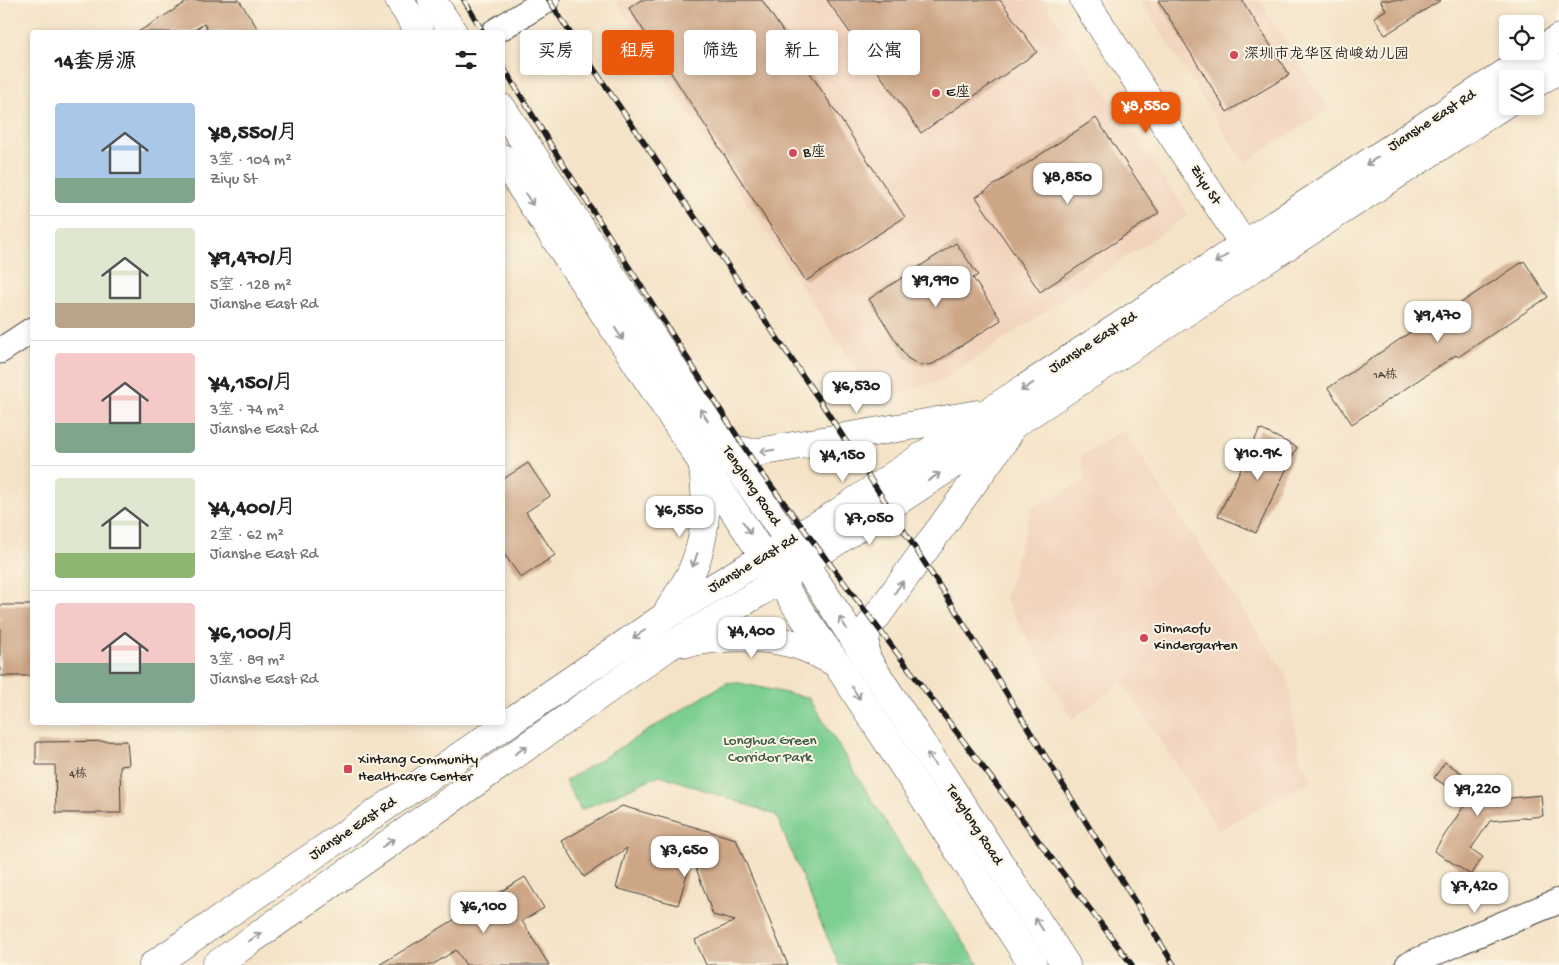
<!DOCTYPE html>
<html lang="zh">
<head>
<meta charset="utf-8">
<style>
  :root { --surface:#fff; --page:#f2f2f2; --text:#222; --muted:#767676; --line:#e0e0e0; --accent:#ea580c }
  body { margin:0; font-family:"Gochi Hand","LXGW WenKai TC",sans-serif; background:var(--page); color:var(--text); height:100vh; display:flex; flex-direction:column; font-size:19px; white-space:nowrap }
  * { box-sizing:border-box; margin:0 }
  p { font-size:16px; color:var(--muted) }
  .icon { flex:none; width:28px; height:28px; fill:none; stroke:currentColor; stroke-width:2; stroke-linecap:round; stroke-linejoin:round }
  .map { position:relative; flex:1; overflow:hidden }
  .sheet { position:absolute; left:30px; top:30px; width:475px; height:695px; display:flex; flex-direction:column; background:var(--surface); border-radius:5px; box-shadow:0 2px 8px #0003 }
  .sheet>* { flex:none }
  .top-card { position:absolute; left:520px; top:30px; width:475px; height:45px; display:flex; gap:10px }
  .fabs { position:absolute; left:1499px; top:15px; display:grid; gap:10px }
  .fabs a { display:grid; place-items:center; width:45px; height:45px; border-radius:5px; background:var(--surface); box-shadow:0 2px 8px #0003; font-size:25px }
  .price { position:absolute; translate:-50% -42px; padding:0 11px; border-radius:10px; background:#fff; color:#222; font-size:16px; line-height:32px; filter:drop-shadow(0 1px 2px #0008) }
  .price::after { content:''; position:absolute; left:50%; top:30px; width:15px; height:11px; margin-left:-8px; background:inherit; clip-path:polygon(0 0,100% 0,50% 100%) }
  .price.current { background:var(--accent); color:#fff }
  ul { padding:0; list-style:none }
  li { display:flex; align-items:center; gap:15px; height:125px; padding:0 25px }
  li+li { border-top:1px solid var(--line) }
  li span { display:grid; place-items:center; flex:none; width:140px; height:100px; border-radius:5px; color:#555 }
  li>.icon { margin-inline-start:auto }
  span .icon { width:60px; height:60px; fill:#fffc; stroke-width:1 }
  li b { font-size:21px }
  h2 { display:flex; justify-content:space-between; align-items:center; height:60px; padding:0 25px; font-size:21px }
  .pill { padding:0 18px; border-radius:5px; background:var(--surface); box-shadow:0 2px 8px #0003; font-size:18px; line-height:45px }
  .pill.current { background:var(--accent); color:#fff }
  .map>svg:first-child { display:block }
  .built { fill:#f2d4be }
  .green { fill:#7bce91; stroke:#4c7556 }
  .building { fill:#cda686 }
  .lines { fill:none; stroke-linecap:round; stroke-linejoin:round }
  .street-casing { stroke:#3c3a36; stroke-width:27 }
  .secondary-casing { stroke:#3c3a36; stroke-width:29 }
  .street { stroke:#fff; stroke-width:25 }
  .secondary { stroke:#fff; stroke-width:28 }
  .rail-casing { stroke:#1c1c1c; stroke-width:5.5 }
  .rail { stroke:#fcf5e5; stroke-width:4; stroke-dasharray:11; stroke-linecap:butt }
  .oneway { stroke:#999 }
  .poi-dot { fill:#d1495b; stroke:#fcf5e5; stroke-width:2 }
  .labels { text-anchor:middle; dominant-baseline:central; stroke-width:4; stroke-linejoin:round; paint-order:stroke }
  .number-label { font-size:12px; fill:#483e36 }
  .poi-label { font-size:15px; fill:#1c1c1c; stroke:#fcf5e5; text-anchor:start }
  .street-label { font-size:15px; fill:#1c1c1c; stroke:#fcf5e5 }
  .park-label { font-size:15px; fill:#3d5a45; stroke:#fcf5e5 }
</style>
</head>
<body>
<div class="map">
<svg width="1559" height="965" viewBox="0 0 1559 965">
  <rect width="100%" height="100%" fill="#fcf5e5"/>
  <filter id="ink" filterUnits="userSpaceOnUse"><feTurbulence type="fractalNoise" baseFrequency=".02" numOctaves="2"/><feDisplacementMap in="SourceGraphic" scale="10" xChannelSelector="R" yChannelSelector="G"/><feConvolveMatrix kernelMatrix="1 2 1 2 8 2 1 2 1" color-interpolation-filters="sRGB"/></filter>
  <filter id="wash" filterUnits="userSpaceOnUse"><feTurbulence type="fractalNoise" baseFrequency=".0096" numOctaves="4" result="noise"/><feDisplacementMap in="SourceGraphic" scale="20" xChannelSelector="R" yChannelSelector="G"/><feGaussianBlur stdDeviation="1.12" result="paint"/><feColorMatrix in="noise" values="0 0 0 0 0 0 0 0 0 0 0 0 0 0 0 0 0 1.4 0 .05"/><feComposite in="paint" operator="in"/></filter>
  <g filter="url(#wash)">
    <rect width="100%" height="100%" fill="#f4e3c7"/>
    <g class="built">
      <polygon points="615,0 1043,0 1189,215 943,380 875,399"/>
      <polygon points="1140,0 1259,0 1329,109 1244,163"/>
      <polygon points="1123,430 1287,676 1300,759 1313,779 1219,830 1122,682 1072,719 1005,599 1032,508 1085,481 1081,456"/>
    </g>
    <polygon class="green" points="735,682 809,698 926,887 979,965 839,965 776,815 660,775 581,810 565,781 726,683"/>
    <g id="blocks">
      <g class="building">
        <polygon points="190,0 239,0 260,32 209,32 204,24 191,32 138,32"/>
        <polygon points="641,0 762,0 905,217 806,281 629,8"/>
        <polygon points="827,0 1000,0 1037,52 921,133"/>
        <polygon points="1158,0 1242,0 1289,75 1227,112"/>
        <polygon points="1380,0 1441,0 1385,35 1374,17 1386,10"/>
        <polygon points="1096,118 1159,213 1040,292 976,197"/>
        <polygon points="956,243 978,275 973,278 1001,320 933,364 921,366 907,358 869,299"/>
        <polygon points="1524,261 1548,297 1458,357 1456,355 1352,424 1328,388 1418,327 1420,330"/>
        <polygon points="1260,429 1297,447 1256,533 1218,516"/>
        <polygon points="528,463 550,496 526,512 555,555 521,578 502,551 502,480"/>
        <rect x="0" y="605" width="32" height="71"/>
        <polygon points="127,741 129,765 120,766 121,813 56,813 55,765 36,765 36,742"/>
        <polygon points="1445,762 1501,799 1541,795 1543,816 1490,821 1471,849 1483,857 1471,875 1434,851 1468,800 1434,778"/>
        <polygon points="622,806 736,839 788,965 706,965 695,940 735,921 713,915 692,857 678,905 616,888 627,848 584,877 562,841"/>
        <polygon points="525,877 544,908 522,921 549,965 466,965 456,950 432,965 379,965"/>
      </g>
    </g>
  </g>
  <g filter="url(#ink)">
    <use href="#blocks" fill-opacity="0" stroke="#3c3a36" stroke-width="1"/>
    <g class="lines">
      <defs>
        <g id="street">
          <polyline points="494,32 547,0"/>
          <polyline points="0,351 32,330"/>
          <polyline points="1408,965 1459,942 1559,901"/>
        </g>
        <g id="secondary">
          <polyline points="399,0 420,32"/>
          <polyline points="432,0 453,32"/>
          <polyline points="1084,0 1244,245"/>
          <polyline points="1535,84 1559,69"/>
          <polyline points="502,108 722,443 822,590 1066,965"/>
          <polyline points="502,158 803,616 837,664 1033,965"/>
          <polyline points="722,443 733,449 753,453 978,414"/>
          <path d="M667 613C675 599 684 587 691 573 707 538 708 499 702 462"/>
          <path d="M687 643C723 636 762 635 797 645 811 649 824 657 836 663"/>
          <path d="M867 660C864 647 864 639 869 627L1008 435"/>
          <polyline points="153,965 664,617 836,514 987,413 1559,38"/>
          <polyline points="216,965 668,647 757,594 1019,421 1508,102"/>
        </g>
      </defs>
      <use href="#street" class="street-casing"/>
      <use href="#secondary" class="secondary-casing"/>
      <use href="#street" class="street"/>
      <use href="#secondary" class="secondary"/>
      <defs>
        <g id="rail">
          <polyline points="464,0 483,32"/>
          <polyline points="549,0 581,50 820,401 957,613 1174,965"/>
          <polyline points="502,65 552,147 757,467 1132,965"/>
        </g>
      </defs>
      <use href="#rail" class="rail-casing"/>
      <use href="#rail" class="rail"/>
    </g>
    <defs><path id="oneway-shaft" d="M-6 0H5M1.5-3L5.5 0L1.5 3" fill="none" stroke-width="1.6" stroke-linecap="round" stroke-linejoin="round" transform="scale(1.25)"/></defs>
    <g class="oneway">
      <use href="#oneway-shaft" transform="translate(1372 161) rotate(147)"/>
      <use href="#oneway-shaft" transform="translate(529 199) rotate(57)"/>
      <use href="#oneway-shaft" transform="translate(1221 259) rotate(147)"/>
      <use href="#oneway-shaft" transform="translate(619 334) rotate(57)"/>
      <use href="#oneway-shaft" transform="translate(1027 387) rotate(147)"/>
      <use href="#oneway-shaft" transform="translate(704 415) rotate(-123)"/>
      <use href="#oneway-shaft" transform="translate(767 451) rotate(170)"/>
      <use href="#oneway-shaft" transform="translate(934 477) rotate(-34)"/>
      <use href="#oneway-shaft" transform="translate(747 528) rotate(57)"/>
      <use href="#oneway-shaft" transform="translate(695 560) rotate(110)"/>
      <use href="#oneway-shaft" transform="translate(899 587) rotate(-54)"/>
      <use href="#oneway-shaft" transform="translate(843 623) rotate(-123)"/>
      <use href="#oneway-shaft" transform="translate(639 634) rotate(146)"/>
      <use href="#oneway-shaft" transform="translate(856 693) rotate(57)"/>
      <use href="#oneway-shaft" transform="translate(521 750) rotate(-35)"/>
      <use href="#oneway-shaft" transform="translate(931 759) rotate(-123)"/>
      <use href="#oneway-shaft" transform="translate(388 843) rotate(-35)"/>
      <use href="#oneway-shaft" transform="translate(1039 924) rotate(-123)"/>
      <use href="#oneway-shaft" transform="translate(255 937) rotate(-35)"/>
    </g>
  </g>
  <g class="poi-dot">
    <circle cx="1234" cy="55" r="5"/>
    <circle cx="936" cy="93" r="5"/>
    <circle cx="793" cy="153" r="5"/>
    <circle cx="1144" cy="638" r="5"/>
    <rect x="343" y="764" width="10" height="10" rx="2.5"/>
  </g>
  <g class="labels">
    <g class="number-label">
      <text x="1385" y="376">1A栋</text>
      <text x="78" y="775">4栋</text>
    </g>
    <g class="poi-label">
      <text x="1244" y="55">深圳市龙华区尚峻幼儿园</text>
      <text x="946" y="93">E座</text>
      <text x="803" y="153">B座</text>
      <text x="1154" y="629">Jinmaofu<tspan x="1154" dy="17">Kindergarten</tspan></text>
      <text x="358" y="760">Xintang Community<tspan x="358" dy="17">Healthcare Center</tspan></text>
    </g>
    <g class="street-label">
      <text transform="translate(1432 121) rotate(-33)">Jianshe East Rd</text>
      <text transform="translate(1205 185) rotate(57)">Ziyu St</text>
      <text transform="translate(1093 343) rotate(-33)">Jianshe East Rd</text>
      <text transform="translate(751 486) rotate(56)">Tenglong Road</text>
      <text transform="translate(753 564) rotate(-31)">Jianshe East Rd</text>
      <text transform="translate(974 825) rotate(57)">Tenglong Road</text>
      <text transform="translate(353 829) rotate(-34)">Jianshe East Rd</text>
    </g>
    <g class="park-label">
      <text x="770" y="741">Longhua Green<tspan x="770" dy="17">Corridor Park</tspan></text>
    </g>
  </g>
</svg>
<div class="fabs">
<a><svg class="icon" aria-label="locate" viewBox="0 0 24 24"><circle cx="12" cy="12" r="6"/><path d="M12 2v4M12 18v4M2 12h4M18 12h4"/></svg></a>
<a><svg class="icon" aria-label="layers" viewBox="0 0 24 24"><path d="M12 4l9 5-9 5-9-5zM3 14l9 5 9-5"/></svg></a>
</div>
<b class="price current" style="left:1146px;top:134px">¥8,550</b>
<b class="price" style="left:1068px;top:205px">¥8,850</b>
<b class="price" style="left:936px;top:308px">¥9,990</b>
<b class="price" style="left:1438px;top:343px">¥9,470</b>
<b class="price" style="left:857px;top:414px">¥6,530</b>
<b class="price" style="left:1258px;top:481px">¥10.9K</b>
<b class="price" style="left:843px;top:483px">¥4,150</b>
<b class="price" style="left:680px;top:538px">¥6,550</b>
<b class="price" style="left:870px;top:546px">¥7,050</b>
<b class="price" style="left:752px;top:659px">¥4,400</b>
<b class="price" style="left:1478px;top:817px">¥9,220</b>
<b class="price" style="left:685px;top:878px">¥3,650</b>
<b class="price" style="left:1475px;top:914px">¥7,420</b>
<b class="price" style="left:484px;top:934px">¥6,100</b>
<div class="top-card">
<a class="pill">买房</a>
<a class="pill current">租房</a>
<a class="pill">筛选</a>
<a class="pill">新上</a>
<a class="pill">公寓</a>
</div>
<section class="sheet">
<h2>14套房源<svg class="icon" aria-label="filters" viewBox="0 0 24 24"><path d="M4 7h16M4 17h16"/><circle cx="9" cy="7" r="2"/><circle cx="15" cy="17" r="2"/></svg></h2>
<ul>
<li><span style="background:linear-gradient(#a9c7e8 75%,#7fa58c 0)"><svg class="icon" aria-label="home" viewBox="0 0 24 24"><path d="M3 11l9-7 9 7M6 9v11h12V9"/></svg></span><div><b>¥8,550/月</b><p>3室 · 104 m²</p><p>Ziyu St</p></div></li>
<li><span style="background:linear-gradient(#dfe7d0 75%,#b9a48a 0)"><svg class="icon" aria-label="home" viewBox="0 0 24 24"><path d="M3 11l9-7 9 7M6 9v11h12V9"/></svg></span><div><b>¥9,470/月</b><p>5室 · 128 m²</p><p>Jianshe East Rd</p></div></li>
<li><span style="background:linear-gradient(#f6c9c9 70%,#7fa58c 0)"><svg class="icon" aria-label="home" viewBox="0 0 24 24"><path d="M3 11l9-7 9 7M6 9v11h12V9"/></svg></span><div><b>¥4,150/月</b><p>3室 · 74 m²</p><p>Jianshe East Rd</p></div></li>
<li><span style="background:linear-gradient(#dfe7d0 75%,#8fb573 0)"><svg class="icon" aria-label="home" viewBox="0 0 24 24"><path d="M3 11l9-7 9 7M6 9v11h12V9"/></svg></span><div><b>¥4,400/月</b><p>2室 · 62 m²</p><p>Jianshe East Rd</p></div></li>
<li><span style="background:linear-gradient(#f6c9c9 60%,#7fa58c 0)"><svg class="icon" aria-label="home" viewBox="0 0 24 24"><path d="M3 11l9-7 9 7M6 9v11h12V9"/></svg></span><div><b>¥6,100/月</b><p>3室 · 89 m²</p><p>Jianshe East Rd</p></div></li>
</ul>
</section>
</div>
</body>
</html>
